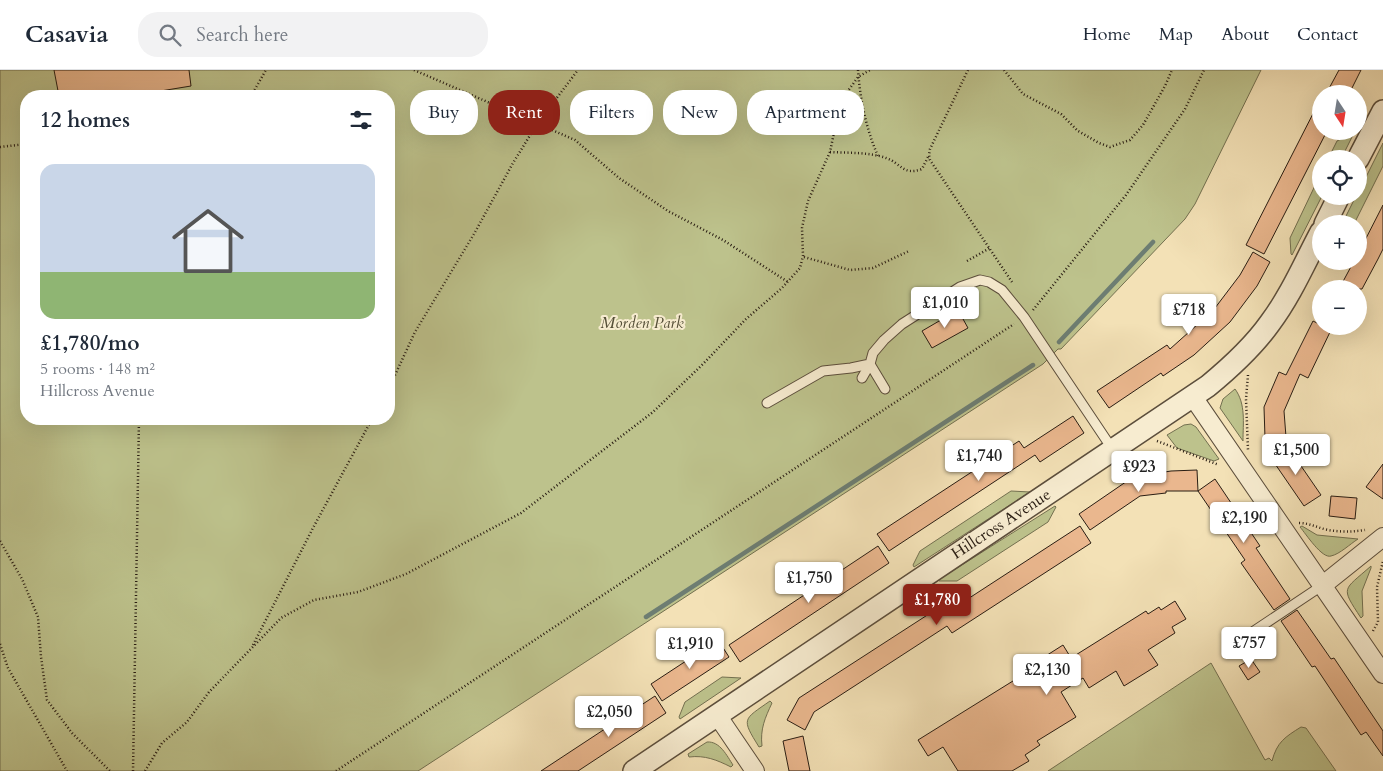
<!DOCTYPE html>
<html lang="en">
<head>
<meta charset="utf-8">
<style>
  :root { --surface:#fff; --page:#f2f2f3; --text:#1f2937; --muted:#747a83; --line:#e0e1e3; --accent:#8f2418 }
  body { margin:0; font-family:Cardo,serif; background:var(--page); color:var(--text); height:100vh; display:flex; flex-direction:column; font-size:19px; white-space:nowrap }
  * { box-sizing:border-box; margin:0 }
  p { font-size:16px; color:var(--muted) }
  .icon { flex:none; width:28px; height:28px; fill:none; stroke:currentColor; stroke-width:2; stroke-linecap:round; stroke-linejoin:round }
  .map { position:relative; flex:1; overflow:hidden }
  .sheet { position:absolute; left:20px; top:20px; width:375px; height:335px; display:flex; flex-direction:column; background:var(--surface); border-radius:20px; box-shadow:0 5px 20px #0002 }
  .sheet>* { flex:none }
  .top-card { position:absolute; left:410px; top:20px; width:475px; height:45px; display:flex; gap:10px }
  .needle { width:32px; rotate:168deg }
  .fabs { position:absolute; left:1312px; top:15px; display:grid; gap:10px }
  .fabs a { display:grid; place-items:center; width:55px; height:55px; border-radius:50%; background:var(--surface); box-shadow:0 5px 20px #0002; font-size:25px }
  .price { position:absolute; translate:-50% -42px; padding:0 11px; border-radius:5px; background:#fff; color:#222; font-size:16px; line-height:32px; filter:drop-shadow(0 1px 2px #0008) }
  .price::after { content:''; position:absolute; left:50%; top:30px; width:15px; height:11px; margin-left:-8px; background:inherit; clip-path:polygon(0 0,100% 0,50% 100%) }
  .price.current { background:var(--accent); color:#fff }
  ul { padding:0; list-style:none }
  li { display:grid; align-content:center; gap:10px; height:265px; padding:0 20px }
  li span { display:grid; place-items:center; height:155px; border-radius:15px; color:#555 }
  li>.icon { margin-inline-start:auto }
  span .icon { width:90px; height:90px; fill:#fffc; stroke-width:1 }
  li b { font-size:21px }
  h2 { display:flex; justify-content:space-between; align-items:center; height:60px; padding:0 20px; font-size:21px }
  .chip { padding:0 18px; border-radius:20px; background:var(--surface); box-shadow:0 5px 20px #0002; font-size:18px; line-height:45px }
  .chip.current { background:var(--accent); color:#fff }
  header { display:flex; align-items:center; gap:30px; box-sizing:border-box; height:70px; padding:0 25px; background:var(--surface); border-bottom:1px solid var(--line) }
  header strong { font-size:24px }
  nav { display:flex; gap:28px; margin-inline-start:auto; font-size:18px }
  .search { width:350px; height:45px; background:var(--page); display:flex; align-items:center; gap:12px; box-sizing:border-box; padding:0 18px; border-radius:20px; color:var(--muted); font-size:19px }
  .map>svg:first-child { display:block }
  .green { fill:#bdc28c; stroke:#737050; fill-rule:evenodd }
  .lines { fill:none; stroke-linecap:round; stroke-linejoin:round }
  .stream { stroke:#6d7d72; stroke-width:4.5 }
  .building { fill:#eab78e; stroke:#291d13 }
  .service-casing { stroke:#5c4e3c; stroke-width:11 }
  .minor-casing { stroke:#5c4e3c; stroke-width:20 }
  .tertiary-casing { stroke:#5c4e3c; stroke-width:24 }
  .path { stroke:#291d13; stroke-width:2.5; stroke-dasharray:1 2.5; stroke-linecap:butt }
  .service { stroke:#f7ecd0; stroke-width:9 }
  .minor { stroke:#f7ecd0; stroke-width:18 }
  .tertiary { stroke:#f7ecd0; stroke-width:21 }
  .labels { text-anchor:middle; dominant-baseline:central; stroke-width:4; stroke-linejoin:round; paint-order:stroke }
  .park-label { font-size:16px; font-style:italic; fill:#554f37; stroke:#f7ecd0 }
  .street-label { font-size:16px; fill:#291d13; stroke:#f7ecd0 }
</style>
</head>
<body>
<header>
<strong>Casavia</strong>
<div class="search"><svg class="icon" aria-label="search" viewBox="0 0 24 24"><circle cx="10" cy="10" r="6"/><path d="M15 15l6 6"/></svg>Search here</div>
<nav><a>Home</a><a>Map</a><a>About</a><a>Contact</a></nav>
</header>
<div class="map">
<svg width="1383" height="701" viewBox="0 0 1383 701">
  <rect width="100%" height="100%" fill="#f3e1b6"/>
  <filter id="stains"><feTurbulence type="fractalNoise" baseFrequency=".004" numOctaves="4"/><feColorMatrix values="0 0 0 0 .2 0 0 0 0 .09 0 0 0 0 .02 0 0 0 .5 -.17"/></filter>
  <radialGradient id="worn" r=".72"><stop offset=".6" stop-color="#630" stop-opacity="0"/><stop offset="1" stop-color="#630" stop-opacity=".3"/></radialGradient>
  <g class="green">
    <path d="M0 0H1261L1195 134 1185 149 1061 279H1058L1043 294 418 701H0ZM26 26H389V349H26Z"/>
    <polygon points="1353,63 1354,63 1341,89 1328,89 1337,71"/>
    <polygon points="1383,73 1383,96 1354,154 1342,154 1356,126 1359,126 1359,121"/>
    <polygon points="1321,103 1322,126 1292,185 1291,184 1290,168"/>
    <path d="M1235 319C1246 334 1243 353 1243 371L1220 338 1223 329Z"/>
    <polygon points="1191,354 1196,357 1219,389 1214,391 1177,378 1167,365 1184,355"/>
    <polygon points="1011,421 1030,422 914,497 913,495 920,481"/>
    <polygon points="1055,436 1056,437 1048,452 957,511 939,511 938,510"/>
    <path d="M1302 456 1317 465 1358 469C1350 474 1340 484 1331 486 1322 489 1306 464 1300 457Z"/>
    <path d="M1371 496V498L1362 521 1363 546 1361 548C1340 516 1343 521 1371 496Z"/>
    <path d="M1211 593 1265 690 1269 688 1272 691C1277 672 1285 667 1301 657L1306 658 1336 701H1048Z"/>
    <polygon points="722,607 741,608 680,649 679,647 685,632"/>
    <path d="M770 631 772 633C765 648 760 659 762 676L759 677C741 648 743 650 770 631Z"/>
    <path d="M707 672C720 671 727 686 733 695L731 697C717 690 705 685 689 687L688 684Z"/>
  </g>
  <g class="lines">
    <g class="stream">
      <polyline points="1059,272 1153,172"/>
      <polyline points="646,547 1033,295"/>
    </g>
  </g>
  <g class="building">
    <polygon points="54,0 189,0 191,16 130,26 59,26"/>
    <polygon points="1339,0 1361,0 1349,24 1326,24"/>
    <polygon points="1321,28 1321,61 1327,61 1264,184 1246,175"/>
    <polygon points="1383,135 1383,179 1378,189 1362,219 1339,219 1354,191 1359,191 1359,182"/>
    <polygon points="1253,182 1270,192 1257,216 1230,252 1194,285 1163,306 1161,303 1109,338 1097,321 1167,275 1170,279 1199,253 1215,238 1240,205"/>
    <polygon points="958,240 968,258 932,278 922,261"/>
    <polygon points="1313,251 1331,260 1308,308 1300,304 1284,341 1286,367 1265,368 1264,337 1279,302 1286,305"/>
    <polygon points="1073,346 1084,363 1040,392 1035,385 889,481 877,464 1019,371 1024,378"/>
    <polygon points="1288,377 1321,425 1304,436 1271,388"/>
    <polygon points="1383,394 1383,429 1366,417"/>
    <polygon points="1197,400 1198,421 1166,421 1166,423 1140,426 1090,460 1079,444 1133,407 1171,401"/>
    <polygon points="1215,409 1260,476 1256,478 1290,529 1274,540 1241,493 1245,490 1198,421"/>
    <polygon points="1331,426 1357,428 1355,449 1329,446"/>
    <polygon points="1080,456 1091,473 952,563 947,556 836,628 814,642 805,660 787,650 799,628 932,542 937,549"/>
    <polygon points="878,476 889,493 740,592 729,575"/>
    <polygon points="1175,531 1186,549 1172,557 1175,563 1148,580 1158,595 1124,616 1116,601 1089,618 1083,608 1061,622 1076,647 1037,671 1040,675 1025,685 1029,691 1012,701 958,701 943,677 928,686 918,670 1021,606 1019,603 1063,575 1071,588 1146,541 1148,544 1159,537 1161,540"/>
    <polygon points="1297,540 1331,589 1334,588 1383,661 1383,686 1366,662 1361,665 1315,596 1312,597 1281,551"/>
    <polygon points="718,570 729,587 662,631 651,614"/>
    <polygon points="1251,589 1260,602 1248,610 1239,596"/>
    <polygon points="655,626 666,643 619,674 578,701 541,701"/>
    <polygon points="803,666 810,701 789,701 783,671"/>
  </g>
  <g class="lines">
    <defs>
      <g id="service">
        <polyline points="862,308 870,294 885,319"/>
        <polyline points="767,333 823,301 851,298 870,294 873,283 884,270 902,254 960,217 980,210 989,212 1002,220 1024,247 1113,380"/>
        <polyline points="1233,572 1251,563 1323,515"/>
      </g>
      <g id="minor">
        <polyline points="1193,327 1383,604"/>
        <polyline points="1323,515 1383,467"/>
        <polyline points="717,645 755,701"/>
      </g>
      <g id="tertiary">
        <polyline points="1358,89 1383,41"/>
        <polyline points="1325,154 1339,126"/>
        <path d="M634 701 1208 316C1231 297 1253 277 1270 253 1291 225 1305 192 1321 162"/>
      </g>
    </defs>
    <use href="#service" class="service-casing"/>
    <use href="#minor" class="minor-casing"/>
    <use href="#tertiary" class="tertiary-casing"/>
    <g class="path">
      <polyline points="414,0 575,70 619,108 668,141 723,170 788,212"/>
      <path d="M858 0C860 29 866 59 878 86"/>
      <polyline points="968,0 930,79 929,85 930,90 1012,212"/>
      <polyline points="1004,0 1023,24 1061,44 1078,61 1099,73 1110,77 1130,70 1143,55 1165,16 1172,0"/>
      <polyline points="251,26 266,0"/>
      <polyline points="0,77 26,74"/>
      <path d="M830 82C849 83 869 82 886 88 901 93 903 106 922 99L929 85"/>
      <polyline points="804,187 850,200 873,198 909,181"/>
      <polyline points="967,191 990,178"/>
      <polyline points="1033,240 1126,125 1185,39 1204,0"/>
      <polyline points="1248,305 1246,329 1248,380"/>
      <polyline points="389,318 415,262 474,164 513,93 537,54 578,0"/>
      <polyline points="1157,371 1219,395"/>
      <path d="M1299 453C1310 453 1318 458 1328 460 1340 462 1352 462 1365 460"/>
      <polyline points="0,471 22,509 38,547 41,587 47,630 72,663 110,701"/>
      <polyline points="1373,561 1378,552 1377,517 1383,491"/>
      <polyline points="0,574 8,598 67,701"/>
      <polyline points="253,575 313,458 372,349"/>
      <polyline points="133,701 139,349"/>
      <polyline points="145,701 162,673 187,652 209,622 281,548 314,530 358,522 406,504 521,443 653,342 703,294 746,249 782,218 800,198 803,186 802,158 808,131 830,82 836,53 848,21 858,7 870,0"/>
      <polyline points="336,701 1014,254"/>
    </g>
    <use href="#service" class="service"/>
    <use href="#minor" class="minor"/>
    <use href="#tertiary" class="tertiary"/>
  </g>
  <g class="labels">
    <g class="park-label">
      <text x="642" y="253">Morden Park</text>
    </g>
    <g class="street-label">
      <text transform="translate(1001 454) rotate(-33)">Hillcross Avenue</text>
    </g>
  </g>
  <rect width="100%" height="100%" filter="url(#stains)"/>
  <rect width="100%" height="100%" fill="url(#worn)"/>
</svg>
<div class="fabs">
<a><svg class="needle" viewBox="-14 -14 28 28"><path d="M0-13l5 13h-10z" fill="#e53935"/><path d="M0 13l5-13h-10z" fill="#747a83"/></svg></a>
<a><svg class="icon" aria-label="locate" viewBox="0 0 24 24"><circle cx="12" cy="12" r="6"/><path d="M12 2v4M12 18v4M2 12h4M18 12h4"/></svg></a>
<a>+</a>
<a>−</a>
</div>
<b class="price" style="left:945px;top:259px">£1,010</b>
<b class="price" style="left:1189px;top:266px">£718</b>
<b class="price" style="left:1296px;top:406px">£1,500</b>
<b class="price" style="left:979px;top:412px">£1,740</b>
<b class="price" style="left:1139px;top:423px">£923</b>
<b class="price" style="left:1244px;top:474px">£2,190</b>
<b class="price" style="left:809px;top:534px">£1,750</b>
<b class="price current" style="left:937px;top:556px">£1,780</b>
<b class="price" style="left:1249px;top:599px">£757</b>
<b class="price" style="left:690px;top:600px">£1,910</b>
<b class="price" style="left:1047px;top:626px">£2,130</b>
<b class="price" style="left:609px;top:668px">£2,050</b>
<div class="top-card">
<a class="chip">Buy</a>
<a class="chip current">Rent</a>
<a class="chip">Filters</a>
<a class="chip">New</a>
<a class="chip">Apartment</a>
</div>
<section class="sheet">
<h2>12 homes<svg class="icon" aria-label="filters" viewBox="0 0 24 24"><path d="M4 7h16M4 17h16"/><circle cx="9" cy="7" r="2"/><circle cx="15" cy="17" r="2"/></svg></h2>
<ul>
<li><span style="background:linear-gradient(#c9d6e8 70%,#8fb573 0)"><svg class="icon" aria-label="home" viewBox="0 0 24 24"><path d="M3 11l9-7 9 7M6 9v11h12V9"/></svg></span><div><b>£1,780/mo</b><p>5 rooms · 148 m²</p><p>Hillcross Avenue</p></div></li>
</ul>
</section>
</div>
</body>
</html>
